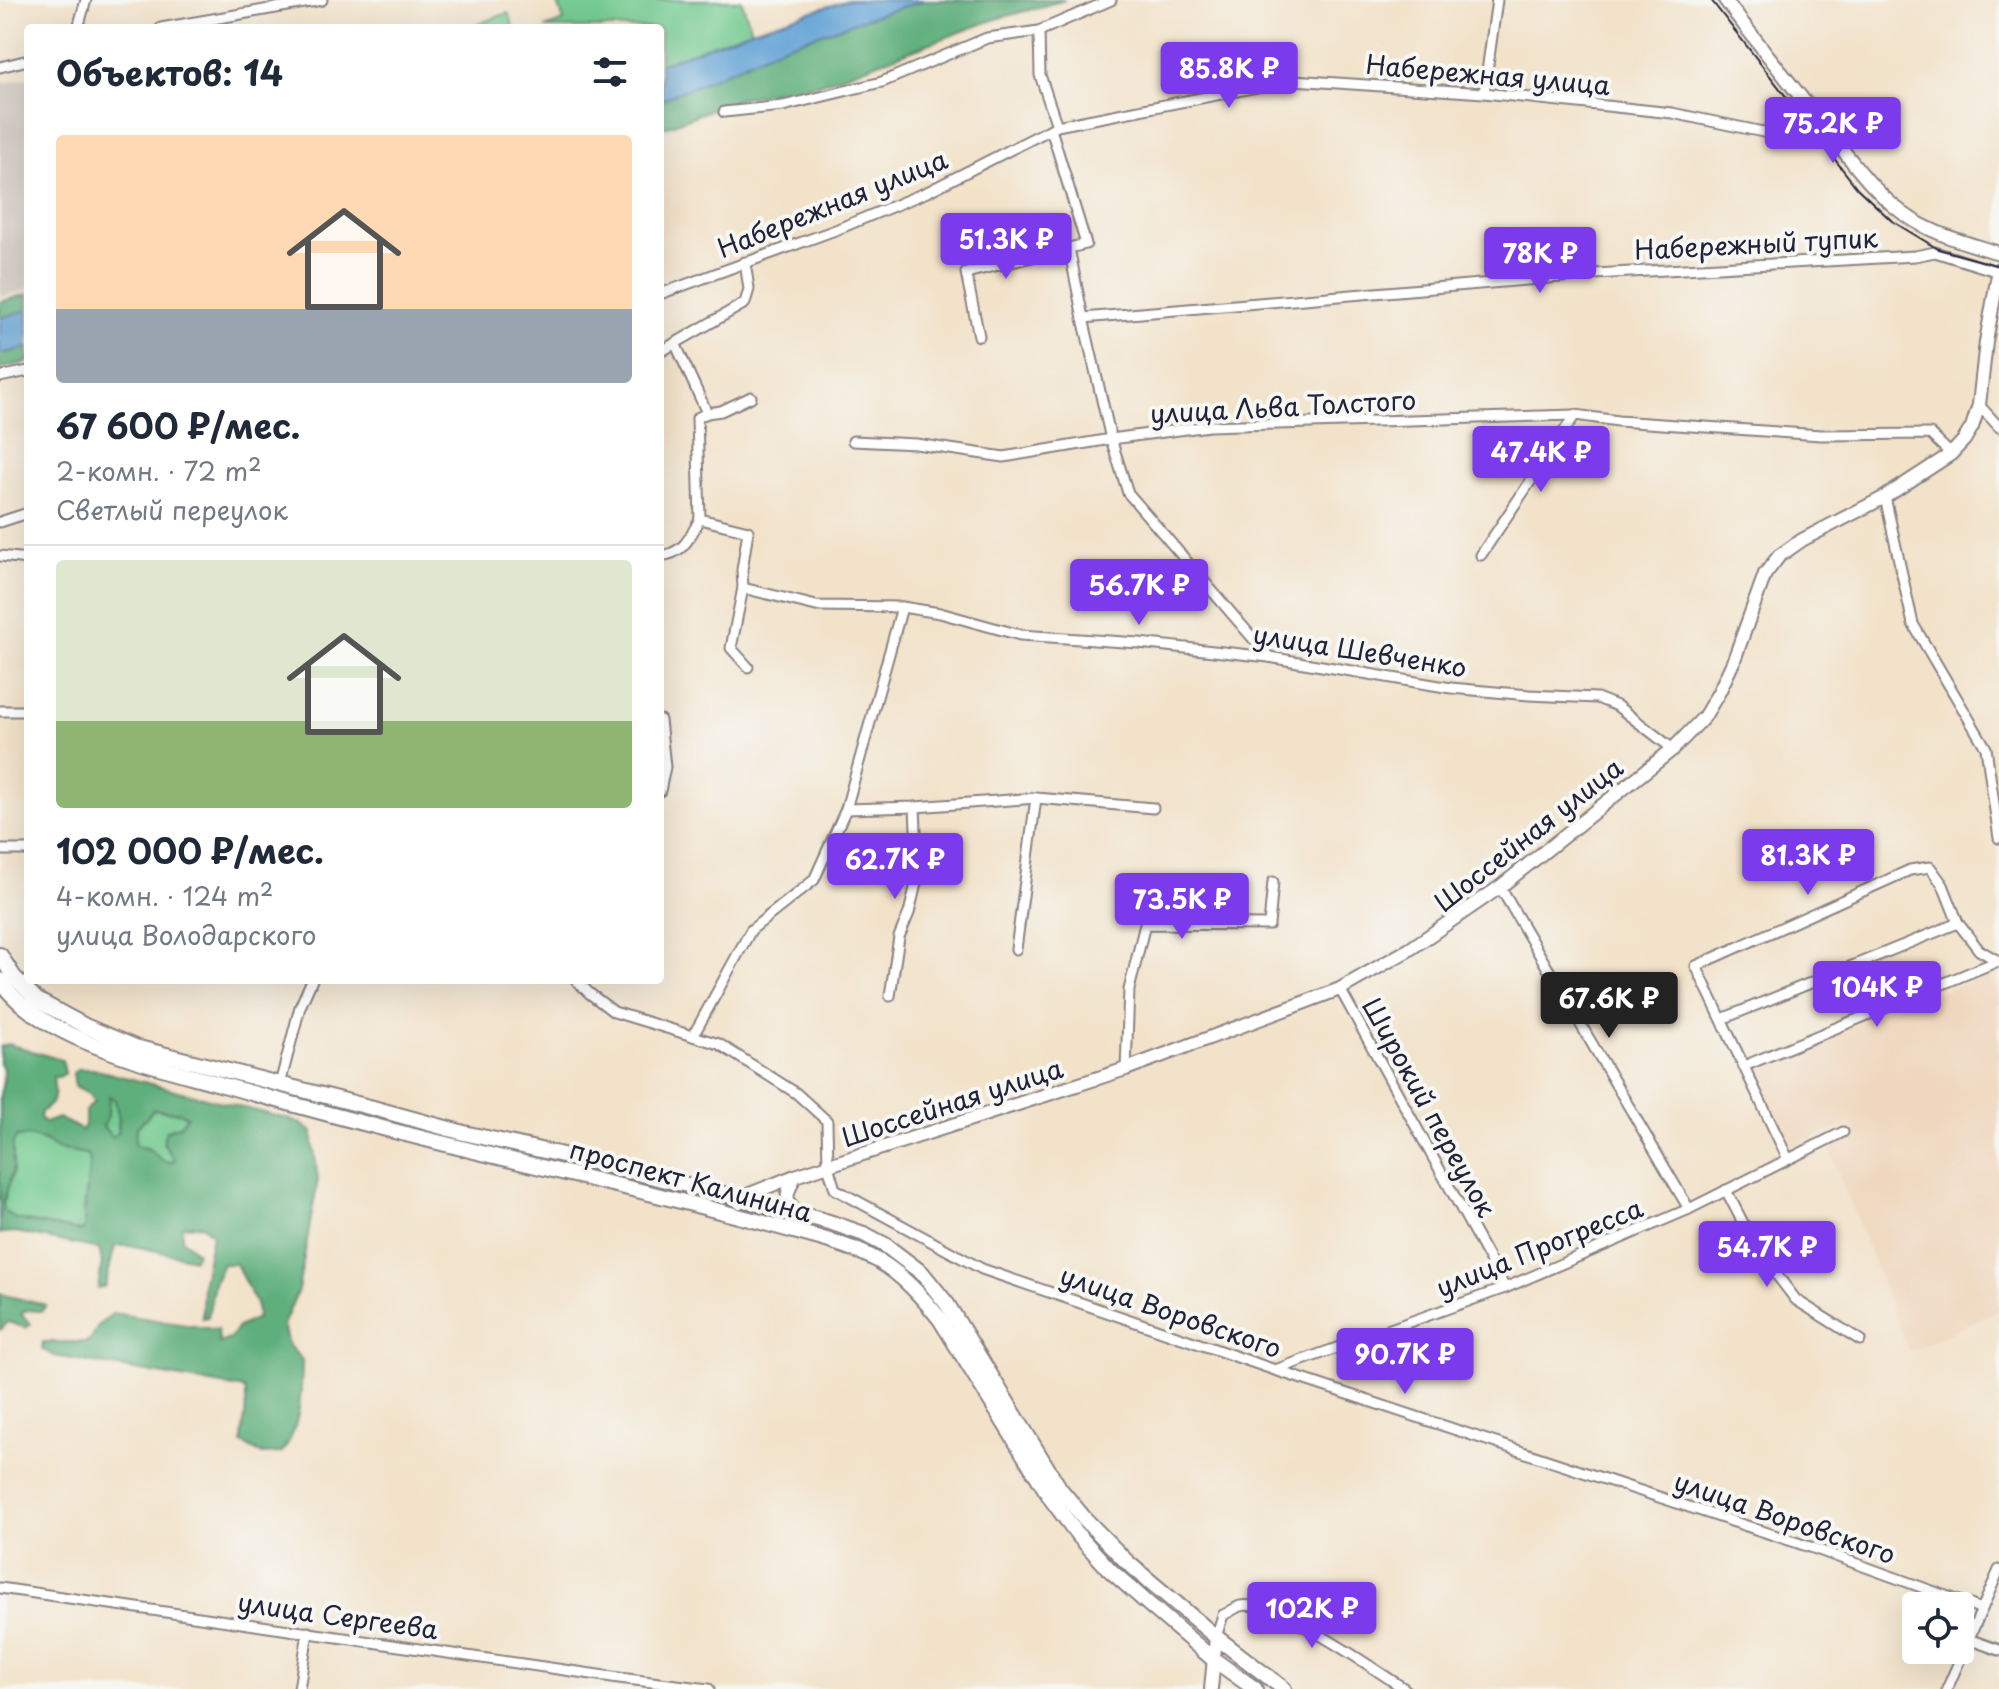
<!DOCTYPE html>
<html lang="ru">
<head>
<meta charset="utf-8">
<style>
  :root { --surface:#fff; --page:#f6f6f7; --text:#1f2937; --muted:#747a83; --line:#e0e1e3; --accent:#7c3aed }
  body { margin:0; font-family:"Playpen Sans",sans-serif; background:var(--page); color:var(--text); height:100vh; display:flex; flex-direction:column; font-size:30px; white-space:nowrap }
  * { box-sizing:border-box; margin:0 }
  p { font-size:26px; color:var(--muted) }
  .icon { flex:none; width:44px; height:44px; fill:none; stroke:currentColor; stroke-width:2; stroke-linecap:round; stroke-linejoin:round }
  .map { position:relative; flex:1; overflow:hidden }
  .sheet { position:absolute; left:24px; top:24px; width:640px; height:960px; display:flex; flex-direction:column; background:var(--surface); border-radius:8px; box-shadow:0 8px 32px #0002 }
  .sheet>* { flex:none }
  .tools { position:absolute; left:1902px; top:1592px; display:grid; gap:16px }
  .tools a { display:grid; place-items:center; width:72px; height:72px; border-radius:8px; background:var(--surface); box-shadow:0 8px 32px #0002; font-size:40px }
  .price { position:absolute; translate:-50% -68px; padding:0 18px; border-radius:8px; background:var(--accent); color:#fff; font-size:26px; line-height:52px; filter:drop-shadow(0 2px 4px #0008) }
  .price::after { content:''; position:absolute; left:50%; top:48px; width:24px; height:18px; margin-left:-12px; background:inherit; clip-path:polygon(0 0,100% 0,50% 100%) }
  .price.active { background:#222; color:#fff }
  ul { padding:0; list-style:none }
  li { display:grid; align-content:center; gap:16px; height:424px; padding:0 32px }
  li+li { border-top:2px solid var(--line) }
  li span { display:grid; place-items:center; height:248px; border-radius:8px; color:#555 }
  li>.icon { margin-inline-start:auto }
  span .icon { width:144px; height:144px; fill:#fffc; stroke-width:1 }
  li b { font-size:34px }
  h2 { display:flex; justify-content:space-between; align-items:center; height:96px; padding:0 32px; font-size:34px }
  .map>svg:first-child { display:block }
  .built { fill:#efd6bc }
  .industrial { fill:#cdc2b9 }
  .green { fill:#74cb91; stroke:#4b7666; stroke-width:2 }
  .forest { fill:#5faf7b; stroke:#40685b; stroke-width:2; fill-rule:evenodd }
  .water { fill:#62a2d5; stroke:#426288; stroke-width:2 }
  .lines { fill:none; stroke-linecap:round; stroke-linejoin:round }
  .street-casing { stroke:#8a8282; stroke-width:13 }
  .secondary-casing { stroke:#8a8282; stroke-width:16 }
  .primary-casing { stroke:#8a8282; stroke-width:18 }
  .street { stroke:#fff; stroke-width:9 }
  .secondary { stroke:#fff; stroke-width:12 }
  .primary { stroke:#fff; stroke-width:14 }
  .tram { stroke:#22223b; stroke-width:2 }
  .labels { text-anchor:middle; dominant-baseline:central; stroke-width:8; stroke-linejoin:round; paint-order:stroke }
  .street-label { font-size:26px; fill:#22223b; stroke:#f6f6f2 }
</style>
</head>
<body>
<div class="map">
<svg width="1999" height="1689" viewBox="0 0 1999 1689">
  <rect width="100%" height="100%" fill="#f6f6f2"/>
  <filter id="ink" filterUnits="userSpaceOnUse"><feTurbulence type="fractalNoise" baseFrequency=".0125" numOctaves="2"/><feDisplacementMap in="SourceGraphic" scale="16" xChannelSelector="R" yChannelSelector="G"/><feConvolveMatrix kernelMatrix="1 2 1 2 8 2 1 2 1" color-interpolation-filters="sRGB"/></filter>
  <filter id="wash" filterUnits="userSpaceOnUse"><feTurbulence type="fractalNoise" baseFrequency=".006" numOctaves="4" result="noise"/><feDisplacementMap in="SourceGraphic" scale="32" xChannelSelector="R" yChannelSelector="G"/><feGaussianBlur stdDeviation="1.8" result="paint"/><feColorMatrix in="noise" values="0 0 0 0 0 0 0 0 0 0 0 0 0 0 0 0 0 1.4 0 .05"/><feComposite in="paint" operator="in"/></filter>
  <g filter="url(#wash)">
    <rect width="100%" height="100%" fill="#f2e2c9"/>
    <polygon class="built" points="1988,975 1999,998 1999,1310 1909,1352 1829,1149 1856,1136 1850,1123 1788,1149 1748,1066 1893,1008"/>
    <polygon class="industrial" points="28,78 28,289 0,297 0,84"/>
    <g class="green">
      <polygon points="557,0 741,0 752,30 660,64 660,28 545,28 564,21"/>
      <polygon points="508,13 514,28 466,28"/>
      <polygon points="108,1095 115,1099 119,1119 117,1133 112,1137 103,1127 108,1115"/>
      <path d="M153 1109 181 1113 187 1116 180 1126 167 1130 163 1143 175 1160C158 1167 159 1153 147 1148 142 1147 138 1146 135 1144 135 1118 143 1127 153 1109Z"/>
      <polygon points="30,1136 45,1141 57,1149 86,1154 90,1160 84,1214 85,1229 79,1231 16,1219 4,1211 3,1204 13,1170 13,1142 17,1137"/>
    </g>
    <g class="forest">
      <polygon points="926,0 1065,0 993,20 820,84 741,98 660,129 660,100 711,79 780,47 870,17"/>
      <polygon points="28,294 28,310 0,318 0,302"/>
      <polygon points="28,348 28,362 0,369 0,354"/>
      <path d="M8 1044 62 1060 65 1073 59 1077H53C55 1096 58 1100 41 1112L40 1118 45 1123 58 1118 82 1130 85 1125V1111L94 1102 87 1092 75 1086 73 1073 77 1069H93L288 1119 302 1124 312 1132 318 1180 298 1290 283 1325 288 1345 302 1360C301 1391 302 1428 281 1453L262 1454 242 1443C242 1424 249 1408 245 1390L240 1388 54 1356 42 1349 43 1342H86L92 1338 98 1326 113 1313 218 1330 219 1343 230 1339 238 1327 257 1318 256 1304 236 1264H223L214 1283 208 1317 202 1318 203 1281 212 1234 202 1225 182 1226V1239L197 1253 193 1259 134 1246H115L105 1286 98 1289 102 1262 99 1249 16 1232 1 1233 0 1235V1095C2 1085 7 1073 0 1064V1047ZM109 1096 115 1100 119 1119 117 1133 112 1137 103 1127 108 1115ZM153 1109 181 1113 187 1116 180 1126 167 1130C159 1142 167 1149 175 1160L169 1163C160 1161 157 1155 150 1150 145 1147 140 1148 135 1144 134 1118 143 1127 153 1109ZM30 1136 45 1141 57 1149 87 1154 90 1160 84 1214V1229L79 1231 16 1219 4 1211 3 1204 13 1170V1142L17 1137Z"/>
      <polygon points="0,1294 46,1305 42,1311 26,1310 21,1314 31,1324 26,1328 8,1322 0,1330"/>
    </g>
    <g class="water">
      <polygon points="848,0 926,0 870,17 780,47 711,79 660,100 660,64 752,30"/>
      <polygon points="28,310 28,348 0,354 0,318"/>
    </g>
  </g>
  <g filter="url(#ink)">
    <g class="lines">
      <defs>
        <g id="street">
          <polyline points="78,28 86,0"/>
          <polyline points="161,28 322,0"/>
          <polyline points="1039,31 1040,75 1057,126"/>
          <polyline points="0,67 28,60"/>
          <polyline points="1484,93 1497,0"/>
          <polyline points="724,112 783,106 882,82 987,38 1039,31 1111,0"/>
          <polyline points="1051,129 1086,244 1069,248 1083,318 1111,439 1128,493 1269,657"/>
          <polyline points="660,294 838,229 927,192 1057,126 1293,80 1484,93 1672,113 1763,132 1819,119"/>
          <polyline points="1083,318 1595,274 1915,256 1935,252 1999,272"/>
          <polyline points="979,336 966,273 1069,248"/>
          <polyline points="675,343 707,413"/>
          <polyline points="660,352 745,303 749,289 745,262"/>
          <polyline points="0,377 28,371"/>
          <polyline points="1979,405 1999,427"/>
          <polyline points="853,441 916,444 1004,457 1111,439 1209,426 1575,415 1618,421 1821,435 1930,434 1951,454"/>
          <polyline points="1885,497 1913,624 1986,748 1999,838"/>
          <polyline points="700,519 697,418 707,413 721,411 751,397"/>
          <polyline points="0,522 28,513"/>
          <polyline points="1481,555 1575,415"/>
          <polyline points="0,556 28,559"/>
          <path d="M660 556C685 553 689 538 700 519L748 531 742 570 743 588 816 606 902 607 940 613 1020 635 1139 643 1269 657 1451 688 1529 695 1597 698 1617 706 1673 749"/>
          <polyline points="743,588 731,648 748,667"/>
          <polyline points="0,711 28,711"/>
          <polyline points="660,720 665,767 660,791"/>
          <polyline points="846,809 915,807 1036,798 1153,808"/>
          <polyline points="0,850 28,850"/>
          <polyline points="1500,887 1689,1209"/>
          <polyline points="1016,949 1036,798"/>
          <polyline points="576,980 589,993 614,1012 719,1044 796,1093 827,1121 828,1166 835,1189 982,1269 1275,1370 1813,1548 1982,1609"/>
          <polyline points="1340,989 1505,1288"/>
          <polyline points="890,996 899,937 909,913 918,875 915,807"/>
          <polyline points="1722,1019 1958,923"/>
          <polyline points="693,1036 751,930 814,880 846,809 902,607"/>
          <polyline points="1744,1066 1998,961"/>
          <polyline points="1126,1069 1129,990 1145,924 1269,925 1273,882"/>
          <polyline points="280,1084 300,1007 312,980"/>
          <polyline points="1788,1159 1696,966 1910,870 1930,867 1943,885 1958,923 1979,950 1998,961"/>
          <polyline points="1726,1190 1756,1248 1796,1300 1860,1340"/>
          <polyline points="1275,1370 1505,1288 1689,1209 1843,1132"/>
          <polyline points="0,1588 619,1678 709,1689"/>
          <path d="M1216 1637 1223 1615C1228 1613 1235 1608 1240 1606 1275 1598 1373 1669 1405 1689"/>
          <polyline points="1968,1639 1999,1650"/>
          <polyline points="299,1689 308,1632"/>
          <polyline points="1947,1689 1999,1570"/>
        </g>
        <g id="secondary">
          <path d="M1725 0C1756 41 1788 81 1820 121 1848 155 1874 196 1913 220 1939 236 1970 244 1999 253"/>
          <path d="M795 1176C786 1195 782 1201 801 1214"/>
          <polyline points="739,1202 740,1198 795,1176 1126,1069 1340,989 1410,949 1500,887 1673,749 1704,717 1719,692 1734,660 1765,574 1779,556 1802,540 1885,497 1951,454 1964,440 1972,427 1979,405 1986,342 1999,269"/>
          <polyline points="1211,1689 1216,1637"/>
        </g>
        <g id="primary">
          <polyline points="0,955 14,977 37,1000 85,1026 135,1047 373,1108 464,1133 585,1160 740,1198 829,1222 864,1234 885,1245 922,1273 947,1304 1060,1489 1084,1518 1127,1562 1216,1637 1284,1689"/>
          <path d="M0 980C37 1036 140 1062 202 1079 259 1095 315 1111 371 1125 465 1150 559 1171 653 1194 700 1206 747 1218 794 1231 823 1239 852 1246 879 1261 904 1276 922 1297 940 1319L1052 1500 1078 1535 1110 1570 1145 1601 1213 1659 1255 1689"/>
        </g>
      </defs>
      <use href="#street" class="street-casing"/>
      <use href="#secondary" class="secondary-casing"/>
      <use href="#primary" class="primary-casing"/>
      <use href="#street" class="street"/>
      <use href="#secondary" class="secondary"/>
      <use href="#primary" class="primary"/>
      <polyline class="tram" points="1711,0 1857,188 1892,221 1938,249 1999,266"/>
    </g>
  </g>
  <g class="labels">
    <g class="street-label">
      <text transform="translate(1488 74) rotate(5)">Набережная улица</text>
      <text transform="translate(832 203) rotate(-22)">Набережная улица</text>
      <text transform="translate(1756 243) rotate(-3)">Набережный тупик</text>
      <text transform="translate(1283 406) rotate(-3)">улица Льва Толстого</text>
      <text transform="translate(1360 650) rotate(9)">улица Шевченко</text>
      <text transform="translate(1528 834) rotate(-38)">Шоссейная улица</text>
      <text transform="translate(952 1102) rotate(-18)">Шоссейная улица</text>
      <text transform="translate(1430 1107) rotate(61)">Широкий переулок</text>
      <text transform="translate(691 1180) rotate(15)">проспект Калинина</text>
      <text transform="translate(1539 1247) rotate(-22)">улица Прогресса</text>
      <text transform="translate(1171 1311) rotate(19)">улица Воровского</text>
      <text transform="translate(1785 1517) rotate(19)">улица Воровского</text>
      <text transform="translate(338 1615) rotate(8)">улица Сергеева</text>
    </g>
  </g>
</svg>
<div class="tools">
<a><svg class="icon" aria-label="locate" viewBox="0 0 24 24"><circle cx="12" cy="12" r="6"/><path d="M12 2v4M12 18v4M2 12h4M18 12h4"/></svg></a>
</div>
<b class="price" style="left:1229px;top:110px">85.8K ₽</b>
<b class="price" style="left:1833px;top:165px">75.2K ₽</b>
<b class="price" style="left:1006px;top:281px">51.3K ₽</b>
<b class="price" style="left:1540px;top:295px">78K ₽</b>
<b class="price" style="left:1541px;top:494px">47.4K ₽</b>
<b class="price" style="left:1139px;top:627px">56.7K ₽</b>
<b class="price" style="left:1808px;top:897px">81.3K ₽</b>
<b class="price" style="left:895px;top:901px">62.7K ₽</b>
<b class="price" style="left:1182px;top:941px">73.5K ₽</b>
<b class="price" style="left:1877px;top:1029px">104K ₽</b>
<b class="price active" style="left:1609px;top:1040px">67.6K ₽</b>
<b class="price" style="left:1767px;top:1289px">54.7K ₽</b>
<b class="price" style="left:1405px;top:1396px">90.7K ₽</b>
<b class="price" style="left:1312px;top:1650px">102K ₽</b>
<section class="sheet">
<h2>Объектов: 14<svg class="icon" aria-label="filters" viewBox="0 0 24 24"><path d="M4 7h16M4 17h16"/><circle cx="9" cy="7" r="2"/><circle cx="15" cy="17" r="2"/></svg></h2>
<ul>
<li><span style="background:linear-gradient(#ffd9b3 70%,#9aa5b1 0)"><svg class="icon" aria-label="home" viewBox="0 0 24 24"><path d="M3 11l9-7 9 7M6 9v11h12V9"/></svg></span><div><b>67 600 ₽/мес.</b><p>2-комн. · 72 m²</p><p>Светлый переулок</p></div></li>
<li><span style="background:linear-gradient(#dfe7d0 65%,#8fb573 0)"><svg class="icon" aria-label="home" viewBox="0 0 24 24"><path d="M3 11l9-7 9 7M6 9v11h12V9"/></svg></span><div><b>102 000 ₽/мес.</b><p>4-комн. · 124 m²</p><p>улица Володарского</p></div></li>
</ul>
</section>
</div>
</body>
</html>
